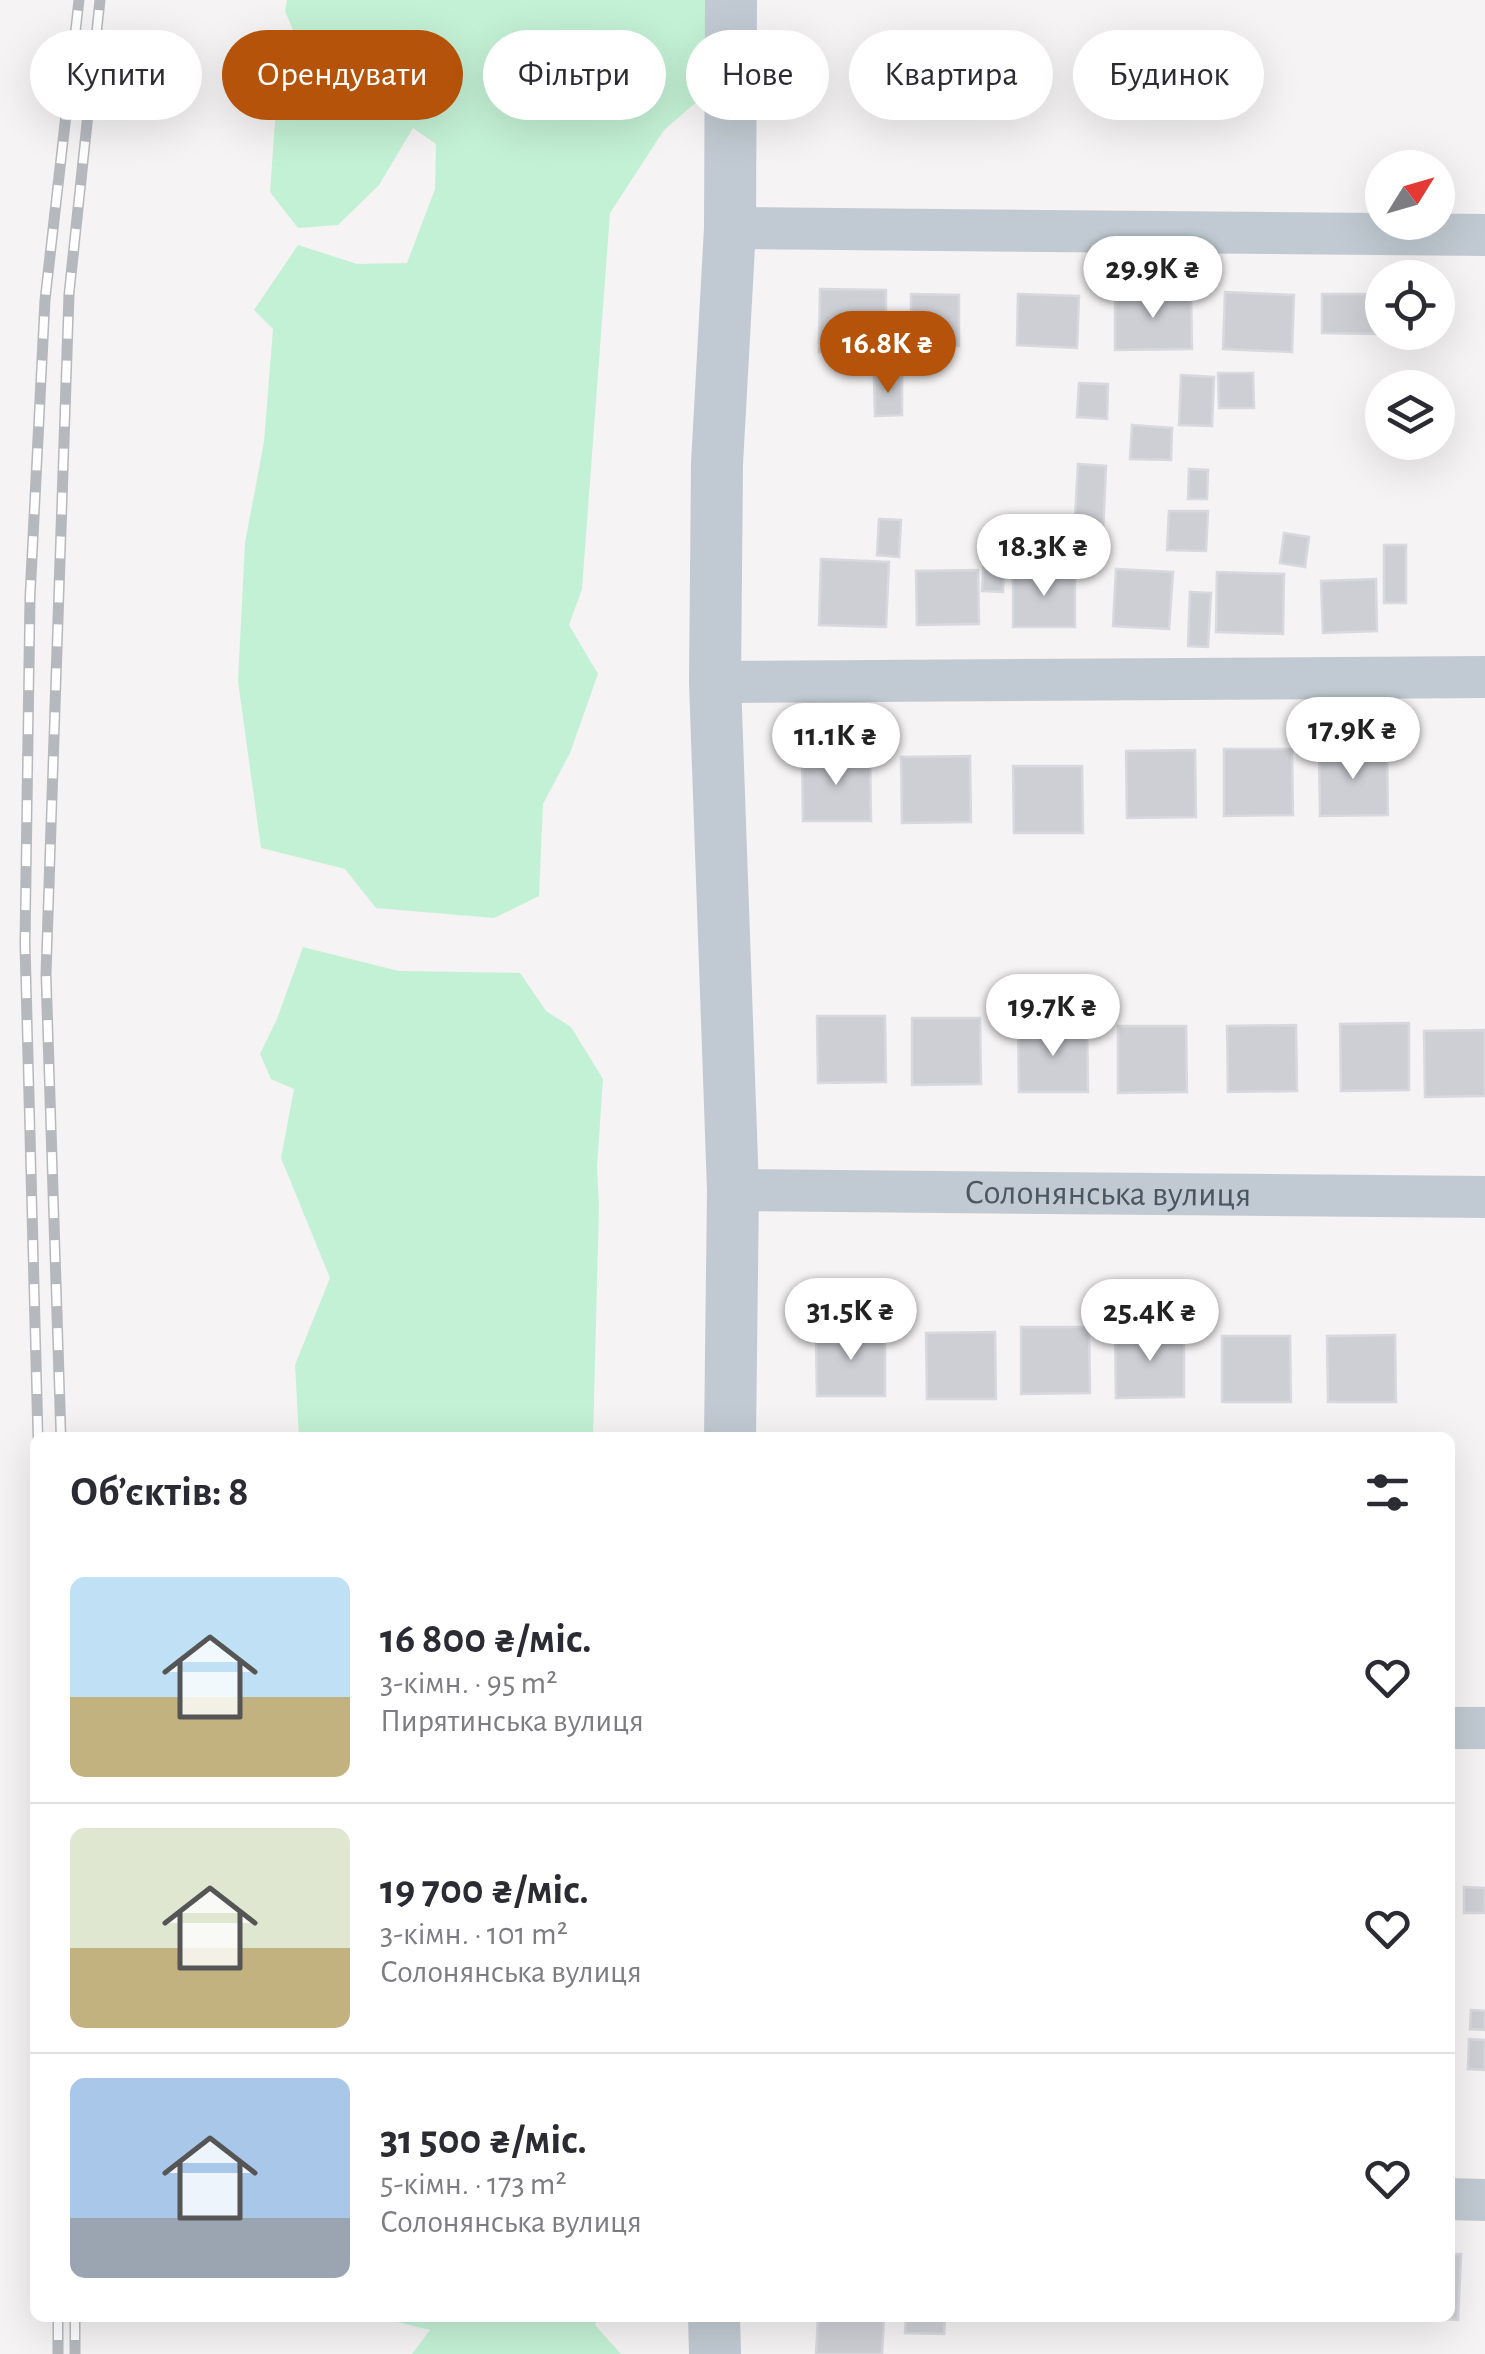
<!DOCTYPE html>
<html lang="uk">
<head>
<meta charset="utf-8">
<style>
  :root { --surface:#fff; --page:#f7f7f7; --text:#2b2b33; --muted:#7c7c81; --line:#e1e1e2; --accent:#b45309 }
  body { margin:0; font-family:"Alegreya Sans",sans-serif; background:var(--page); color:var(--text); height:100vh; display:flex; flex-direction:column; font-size:38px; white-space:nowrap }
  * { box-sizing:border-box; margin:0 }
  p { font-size:32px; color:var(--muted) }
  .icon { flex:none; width:55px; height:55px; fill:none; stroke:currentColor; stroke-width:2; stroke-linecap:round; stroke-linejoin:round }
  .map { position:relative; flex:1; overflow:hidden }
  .sheet { position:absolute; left:30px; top:1432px; width:1425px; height:890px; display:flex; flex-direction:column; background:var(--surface); border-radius:15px; box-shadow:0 10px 40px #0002 }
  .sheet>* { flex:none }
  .banner { position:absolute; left:30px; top:30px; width:1425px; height:90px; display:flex; gap:20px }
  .needle { width:65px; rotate:53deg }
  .controls { position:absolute; left:1365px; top:150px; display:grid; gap:20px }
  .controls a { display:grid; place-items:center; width:90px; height:90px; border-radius:50%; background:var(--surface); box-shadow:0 10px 40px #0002; font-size:50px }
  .price { position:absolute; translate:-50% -85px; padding:0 22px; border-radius:35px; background:#fff; color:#222; font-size:32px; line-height:65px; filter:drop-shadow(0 2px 5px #0008) }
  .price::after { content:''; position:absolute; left:50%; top:60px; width:30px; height:22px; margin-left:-15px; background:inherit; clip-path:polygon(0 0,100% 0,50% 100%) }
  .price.on { background:var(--accent); color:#fff }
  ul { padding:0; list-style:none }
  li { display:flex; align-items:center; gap:30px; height:250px; padding:0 40px }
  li+li { border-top:2px solid var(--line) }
  li span { display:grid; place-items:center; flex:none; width:280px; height:200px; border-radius:15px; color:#555 }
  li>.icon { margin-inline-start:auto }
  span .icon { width:120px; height:120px; fill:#fffc; stroke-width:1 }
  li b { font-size:42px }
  h2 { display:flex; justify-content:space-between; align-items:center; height:120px; padding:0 40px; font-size:42px }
  .chip { padding:0 35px; border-radius:45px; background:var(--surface); box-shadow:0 10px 40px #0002; font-size:35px; line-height:90px }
  .chip.on { background:var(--accent); color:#fff }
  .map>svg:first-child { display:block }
  .green { fill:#c3f1d5 }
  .building { fill:#cdcfd5; stroke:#d7d9de; stroke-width:2.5 }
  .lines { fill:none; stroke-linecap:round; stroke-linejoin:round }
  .minor { stroke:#c1cad2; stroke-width:42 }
  .tertiary { stroke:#c1cad2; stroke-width:52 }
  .rail-casing { stroke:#b5b8bd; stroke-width:11 }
  .rail { stroke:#fff; stroke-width:8; stroke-dasharray:22; stroke-linecap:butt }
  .labels { text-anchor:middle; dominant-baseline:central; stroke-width:9; stroke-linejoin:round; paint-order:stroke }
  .street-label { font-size:35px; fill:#4a5661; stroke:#fff }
</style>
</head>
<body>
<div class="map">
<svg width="1485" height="2354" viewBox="0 0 1485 2354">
  <rect width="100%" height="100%" fill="#f5f3f3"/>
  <g class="green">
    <polygon points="287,0 710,0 714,87 664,130 610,213 582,589 569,625 598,674 570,753 543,804 539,896 494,918 376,908 345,869 261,848 238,681 245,543 264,442 273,329 254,310 298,245 357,264 407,263 435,189 436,144 413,128 379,185 338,225 298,228 270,192 276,108 302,51 285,11"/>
    <polygon points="303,947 399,971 520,973 546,1011 571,1027 603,1079 597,1167 599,1206 593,1437 299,1437 295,1365 330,1278 281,1158 294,1089 271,1079 260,1054 277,1019"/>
    <polygon points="381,2318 598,2318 595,2325 621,2354 412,2354 430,2330"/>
  </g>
  <g class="building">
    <polygon points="820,289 886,290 886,353 819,352"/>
    <polygon points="1225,292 1294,295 1292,352 1223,349"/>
    <polygon points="1115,293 1191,293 1192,349 1115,350"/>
    <polygon points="911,294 959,295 959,346 911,345"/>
    <polygon points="1018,294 1079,296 1077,348 1017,345"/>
    <polygon points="1322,294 1376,294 1376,334 1322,333"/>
    <polygon points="1218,373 1253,373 1254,408 1219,408"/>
    <polygon points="1181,375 1214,377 1212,426 1179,425"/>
    <polygon points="874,376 902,376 902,415 875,416"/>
    <polygon points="1079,383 1108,384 1107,419 1077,417"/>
    <polygon points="1132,425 1172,428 1171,460 1130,459"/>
    <polygon points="1078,464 1106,466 1102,556 1073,555"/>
    <polygon points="1189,469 1208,470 1207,499 1188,499"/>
    <polygon points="1169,511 1208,511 1206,551 1167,550"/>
    <polygon points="879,519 901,520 899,557 877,555"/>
    <polygon points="1284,533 1309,537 1305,567 1280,563"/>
    <rect x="1384" y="545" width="22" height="58"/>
    <polygon points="984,557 1004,557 1003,592 982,591"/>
    <polygon points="821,559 889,562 886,627 819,625"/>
    <polygon points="1116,569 1173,572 1169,629 1113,626"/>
    <polygon points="978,570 979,624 917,625 916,571"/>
    <polygon points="1075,571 1075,627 1013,627 1013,572"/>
    <polygon points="1217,572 1284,574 1283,634 1216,632"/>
    <polygon points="1376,579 1377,631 1323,633 1321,581"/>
    <polygon points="1190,592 1211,593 1208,647 1188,646"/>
    <polygon points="1224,749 1292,749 1293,815 1224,816"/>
    <polygon points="1319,749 1387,749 1388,815 1320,816"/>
    <polygon points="1195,750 1196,817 1127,818 1126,751"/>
    <polygon points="802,755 870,755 871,821 803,821"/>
    <polygon points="970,756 971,822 902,823 901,757"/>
    <polygon points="1013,766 1082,766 1083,833 1014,833"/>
    <polygon points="817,1016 885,1016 886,1082 818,1083"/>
    <polygon points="912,1018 980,1018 981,1084 912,1085"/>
    <polygon points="1409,1023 1409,1090 1341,1091 1340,1024"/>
    <polygon points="1087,1025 1088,1092 1019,1092 1018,1026"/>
    <polygon points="1296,1025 1297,1091 1228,1092 1227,1026"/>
    <polygon points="1118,1026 1186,1026 1187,1092 1118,1093"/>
    <polygon points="1485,1030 1485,1096 1425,1097 1424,1031"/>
    <polygon points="1021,1327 1089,1327 1090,1393 1021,1394"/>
    <polygon points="885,1329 885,1396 817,1396 816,1330"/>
    <polygon points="1115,1331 1184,1331 1184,1397 1116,1398"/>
    <polygon points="995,1332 996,1399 927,1399 926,1333"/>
    <polygon points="1395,1335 1396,1402 1328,1402 1327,1336"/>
    <polygon points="1222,1336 1290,1336 1291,1402 1222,1402"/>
    <polygon points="1464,1887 1485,1888 1485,1913 1464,1913"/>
    <polygon points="1471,2010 1485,2011 1485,2030 1470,2029"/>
    <polygon points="1469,2039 1485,2040 1485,2070 1468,2069"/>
    <polygon points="1450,2254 1461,2254 1458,2320 1426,2318 1450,2318"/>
    <polygon points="818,2318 884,2318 882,2354 816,2354"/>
    <polygon points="906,2318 945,2318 944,2334 905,2333"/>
  </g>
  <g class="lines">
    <g class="minor">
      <polyline points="730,228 1485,235"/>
      <polyline points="715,682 1485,677"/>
      <path id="s1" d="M733 1190 1485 1197"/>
      <polyline points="1450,1728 1485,1728"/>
      <polyline points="1450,2199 1485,2200"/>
    </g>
    <g class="tertiary">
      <polyline points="730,1438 733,1190 715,682 717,464 730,228 731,0"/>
      <polyline points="714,2318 715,2354"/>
    </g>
    <defs>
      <g id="rail">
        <polyline points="38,1438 25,944 30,597 45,300 79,0"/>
        <polyline points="61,1438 46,974 69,294 100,0"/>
        <polyline points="58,2318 58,2354"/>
        <polyline points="75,2318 75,2354"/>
      </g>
    </defs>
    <use href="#rail" class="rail-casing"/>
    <use href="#rail" class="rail"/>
  </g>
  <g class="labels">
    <g class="street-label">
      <text stroke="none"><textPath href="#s1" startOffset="375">Солонянська вулиця</textPath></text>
    </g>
  </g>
</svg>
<div class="controls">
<a><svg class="needle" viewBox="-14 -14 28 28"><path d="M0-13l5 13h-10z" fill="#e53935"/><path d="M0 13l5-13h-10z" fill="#7c7c81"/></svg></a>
<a><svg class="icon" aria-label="locate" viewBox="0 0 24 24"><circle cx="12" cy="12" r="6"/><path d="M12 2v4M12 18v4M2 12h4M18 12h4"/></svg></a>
<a><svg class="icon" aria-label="layers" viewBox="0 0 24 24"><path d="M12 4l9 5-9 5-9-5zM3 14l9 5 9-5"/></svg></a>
</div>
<b class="price" style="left:1153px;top:321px">29.9K ₴</b>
<b class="price on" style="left:888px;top:396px">16.8K ₴</b>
<b class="price" style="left:1044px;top:599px">18.3K ₴</b>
<b class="price" style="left:1353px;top:782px">17.9K ₴</b>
<b class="price" style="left:836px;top:788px">11.1K ₴</b>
<b class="price" style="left:1053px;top:1059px">19.7K ₴</b>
<b class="price" style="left:851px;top:1363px">31.5K ₴</b>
<b class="price" style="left:1150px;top:1364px">25.4K ₴</b>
<div class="banner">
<a class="chip">Купити</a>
<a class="chip on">Орендувати</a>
<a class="chip">Фільтри</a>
<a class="chip">Нове</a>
<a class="chip">Квартира</a>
<a class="chip">Будинок</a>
</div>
<section class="sheet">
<h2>Об’єктів: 8<svg class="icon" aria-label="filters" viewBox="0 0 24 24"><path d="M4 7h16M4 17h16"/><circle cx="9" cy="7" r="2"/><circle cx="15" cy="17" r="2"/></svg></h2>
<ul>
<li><span style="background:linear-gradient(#bfe0f5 60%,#c2b280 0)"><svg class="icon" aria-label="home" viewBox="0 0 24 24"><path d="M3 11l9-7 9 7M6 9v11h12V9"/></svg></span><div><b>16 800 ₴/міс.</b><p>3-кімн. · 95 m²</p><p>Пирятинська вулиця</p></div><svg class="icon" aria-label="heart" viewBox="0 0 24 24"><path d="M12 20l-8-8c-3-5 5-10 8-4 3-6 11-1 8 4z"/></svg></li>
<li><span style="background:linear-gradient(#dfe7d0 60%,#c2b280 0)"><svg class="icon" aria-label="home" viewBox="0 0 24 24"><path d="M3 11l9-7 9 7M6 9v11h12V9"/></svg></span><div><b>19 700 ₴/міс.</b><p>3-кімн. · 101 m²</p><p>Солонянська вулиця</p></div><svg class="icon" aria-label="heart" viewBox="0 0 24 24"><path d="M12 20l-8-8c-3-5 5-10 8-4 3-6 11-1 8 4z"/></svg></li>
<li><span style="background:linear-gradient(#a9c7e8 70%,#9aa5b1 0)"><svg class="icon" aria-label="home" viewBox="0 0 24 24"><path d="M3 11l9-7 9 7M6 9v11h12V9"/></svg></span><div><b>31 500 ₴/міс.</b><p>5-кімн. · 173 m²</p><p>Солонянська вулиця</p></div><svg class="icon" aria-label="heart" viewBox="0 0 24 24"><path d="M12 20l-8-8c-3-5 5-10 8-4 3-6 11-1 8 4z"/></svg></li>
</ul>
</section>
</div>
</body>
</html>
